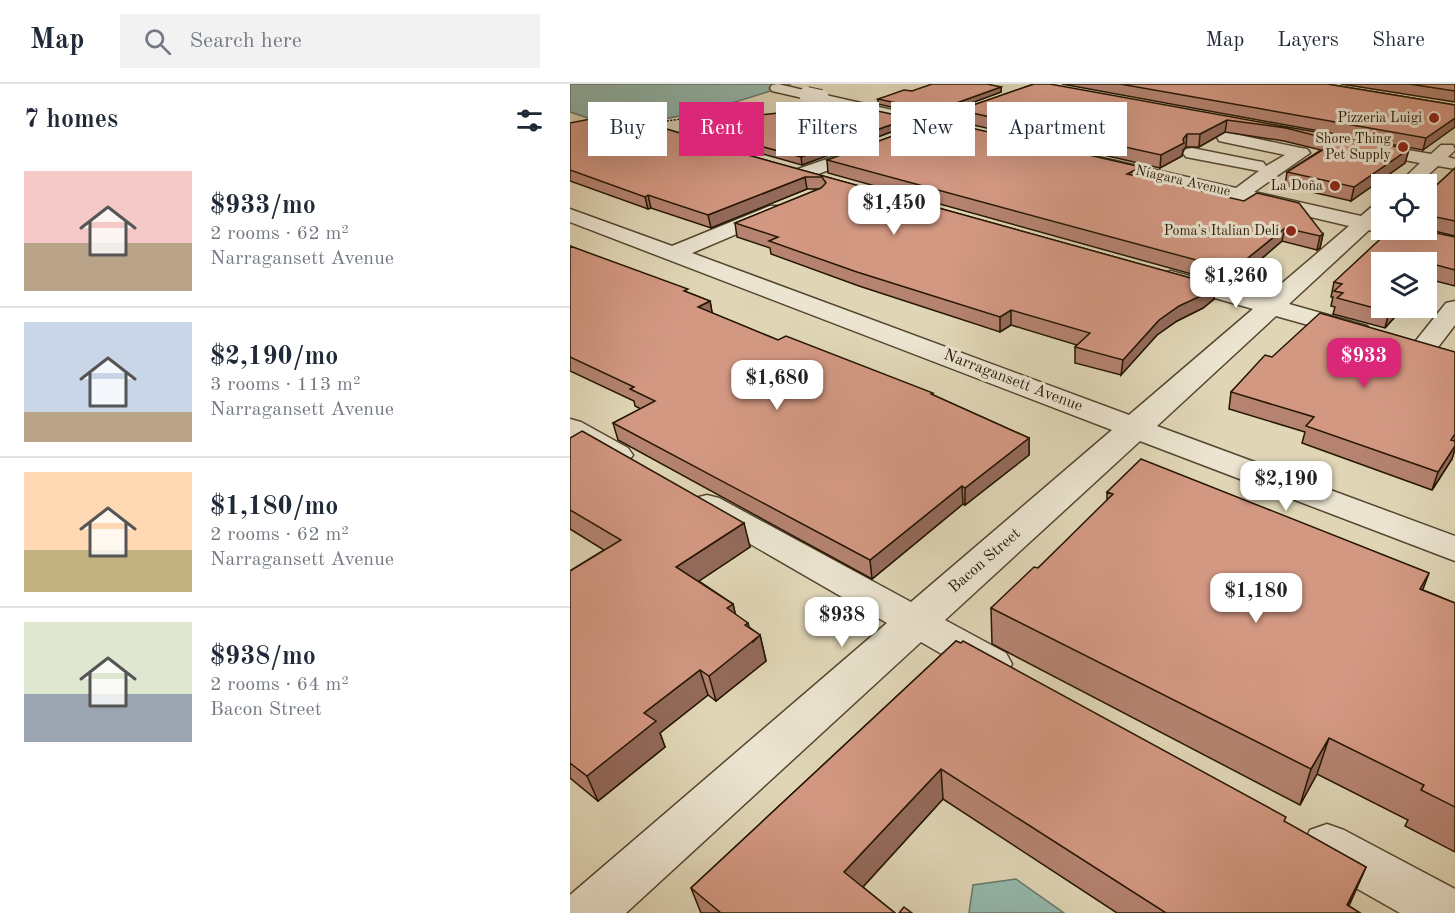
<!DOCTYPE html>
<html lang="en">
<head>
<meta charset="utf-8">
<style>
  :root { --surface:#fff; --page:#f2f2f3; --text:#1f2937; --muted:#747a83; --line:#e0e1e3; --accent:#db2777 }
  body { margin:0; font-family:"Old Standard TT",serif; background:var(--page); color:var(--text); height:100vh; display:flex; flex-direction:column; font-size:22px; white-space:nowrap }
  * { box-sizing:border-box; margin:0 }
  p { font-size:20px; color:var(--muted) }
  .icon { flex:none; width:33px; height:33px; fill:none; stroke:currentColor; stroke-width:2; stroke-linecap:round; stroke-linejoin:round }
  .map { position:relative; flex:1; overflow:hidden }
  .panel { display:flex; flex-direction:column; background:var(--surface); width:570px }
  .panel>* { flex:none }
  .banner { position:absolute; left:18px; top:18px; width:570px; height:54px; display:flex; gap:12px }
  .buttons { position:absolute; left:801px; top:90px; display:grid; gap:12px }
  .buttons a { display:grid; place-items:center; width:66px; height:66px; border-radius:0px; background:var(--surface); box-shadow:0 6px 24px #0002; font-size:30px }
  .price { position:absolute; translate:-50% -51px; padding:0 14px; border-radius:12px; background:#fff; color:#222; font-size:20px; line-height:39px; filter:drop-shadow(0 2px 3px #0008) }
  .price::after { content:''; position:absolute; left:50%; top:36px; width:18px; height:14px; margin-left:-9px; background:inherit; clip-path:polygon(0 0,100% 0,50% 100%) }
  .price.selected { background:var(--accent); color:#fff }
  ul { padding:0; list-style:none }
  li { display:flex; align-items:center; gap:18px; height:150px; padding:0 24px }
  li+li { border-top:2px solid var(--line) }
  li span { display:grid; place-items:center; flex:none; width:168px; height:120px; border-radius:0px; color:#555 }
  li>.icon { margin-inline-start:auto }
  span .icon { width:72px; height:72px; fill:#fffc; stroke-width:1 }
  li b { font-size:26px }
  h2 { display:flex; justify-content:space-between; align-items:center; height:72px; padding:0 24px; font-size:26px }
  .pill { padding:0 21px; border-radius:0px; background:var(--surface); box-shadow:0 6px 24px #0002; font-size:21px; line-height:54px }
  .pill.selected { background:var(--accent); color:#fff }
  header { display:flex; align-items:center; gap:36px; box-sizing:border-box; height:84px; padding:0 30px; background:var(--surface); border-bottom:2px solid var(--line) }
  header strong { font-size:28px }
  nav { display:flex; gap:33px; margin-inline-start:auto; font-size:21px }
  .search { width:420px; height:54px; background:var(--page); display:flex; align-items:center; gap:15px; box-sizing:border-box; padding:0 21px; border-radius:0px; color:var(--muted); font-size:22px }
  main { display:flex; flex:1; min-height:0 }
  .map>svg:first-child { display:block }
  .water { fill:#94b9ad; stroke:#687869; stroke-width:1.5 }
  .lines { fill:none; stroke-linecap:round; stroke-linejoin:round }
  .minor-casing { stroke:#544630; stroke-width:3 }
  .path { stroke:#251603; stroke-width:1.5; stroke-dasharray:2 1.5; stroke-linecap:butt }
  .minor { fill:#ebe4d0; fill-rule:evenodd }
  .minor-bridge-casing { stroke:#544630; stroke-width:18; stroke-linecap:butt }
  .minor-bridge { stroke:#ebe4d0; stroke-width:16 }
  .wall { fill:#b58370; stroke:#251603; stroke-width:1.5 }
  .shaded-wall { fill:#946a5b; stroke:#251603; stroke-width:1.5 }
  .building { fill:#d39882; stroke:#251603; stroke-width:1.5 }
  .poi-dot { fill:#8f2418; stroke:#ebe4d0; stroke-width:2 }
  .labels { text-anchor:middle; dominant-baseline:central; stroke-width:6; stroke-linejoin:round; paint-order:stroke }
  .far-poi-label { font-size:14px; fill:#251603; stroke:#ebe4d0; text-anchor:end }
  .far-street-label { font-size:14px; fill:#251603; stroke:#ebe4d0 }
  .street-label { font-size:16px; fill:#251603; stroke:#ebe4d0 }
</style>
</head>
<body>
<header>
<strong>Map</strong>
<div class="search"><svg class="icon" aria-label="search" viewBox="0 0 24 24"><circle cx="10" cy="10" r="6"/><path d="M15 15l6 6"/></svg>Search here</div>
<nav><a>Map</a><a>Layers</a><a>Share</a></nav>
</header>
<main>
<section class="panel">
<h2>7 homes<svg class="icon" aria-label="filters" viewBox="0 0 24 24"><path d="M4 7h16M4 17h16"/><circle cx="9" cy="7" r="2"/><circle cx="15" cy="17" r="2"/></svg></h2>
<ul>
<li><span style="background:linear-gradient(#f6c9c9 60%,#b9a48a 0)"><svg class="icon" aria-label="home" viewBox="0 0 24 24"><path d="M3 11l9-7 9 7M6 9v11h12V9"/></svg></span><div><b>$933/mo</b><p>2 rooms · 62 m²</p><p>Narragansett Avenue</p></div></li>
<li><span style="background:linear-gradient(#c9d6e8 75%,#b9a48a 0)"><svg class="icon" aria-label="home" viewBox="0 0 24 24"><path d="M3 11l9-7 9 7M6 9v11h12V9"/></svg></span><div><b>$2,190/mo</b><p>3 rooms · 113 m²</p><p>Narragansett Avenue</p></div></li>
<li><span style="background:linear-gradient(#ffd9b3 65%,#c2b280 0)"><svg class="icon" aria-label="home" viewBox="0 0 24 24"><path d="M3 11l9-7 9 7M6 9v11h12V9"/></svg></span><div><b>$1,180/mo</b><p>2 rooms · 62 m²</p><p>Narragansett Avenue</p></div></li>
<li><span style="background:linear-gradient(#dfe7d0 60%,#9aa5b1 0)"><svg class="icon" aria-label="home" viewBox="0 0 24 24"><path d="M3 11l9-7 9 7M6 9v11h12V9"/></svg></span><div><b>$938/mo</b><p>2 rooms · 64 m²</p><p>Bacon Street</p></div></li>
</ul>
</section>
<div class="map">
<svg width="885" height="829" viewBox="0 0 885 829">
  <rect width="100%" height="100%" fill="#e0d6b6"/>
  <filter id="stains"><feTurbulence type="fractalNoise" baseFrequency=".00333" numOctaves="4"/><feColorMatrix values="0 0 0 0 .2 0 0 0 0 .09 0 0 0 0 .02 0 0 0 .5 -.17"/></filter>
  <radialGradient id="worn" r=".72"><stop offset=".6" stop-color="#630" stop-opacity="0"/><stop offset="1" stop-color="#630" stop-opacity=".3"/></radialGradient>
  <g class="water">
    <path d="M0 0H221C168 18 95 42 40 38 27 38 13 32 0 28Z"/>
    <polygon points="446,795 494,829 399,829 403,801"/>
  </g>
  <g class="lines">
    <defs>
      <g id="minor">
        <polygon points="208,0 242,8 244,11 237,15 202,7 200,4 202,1"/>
        <polygon points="251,10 402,44 410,49 402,54 246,17 244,14"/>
        <polygon points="655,48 731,64 737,65 740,69 684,108 791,132 805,120 812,118 812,146 820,146 818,147 811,149 799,146 719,220 797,242 801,247 797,252 788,255 706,232 587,342 885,452 885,477 570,357 375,536 436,569 442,580 436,591 422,595 408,591 351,558 56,829 0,829 0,811 317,539 125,428 120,421 125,414 137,411 149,414 341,518 542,346 0,138 0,125 102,162 200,122 214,122 217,126 214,130 122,169 559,331 683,225 593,199 589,194 593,189 601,187 696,213 779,142 528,83 522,82 519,78 522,74 528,73 666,104 689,87 616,73 613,69 616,65 622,64 687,77 693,78 696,82 715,71 649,57 647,53"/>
        <polygon points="792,58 861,70 871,61 883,61 885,66 878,73 885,75 885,85 868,82 848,100 828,100 850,79 786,67 783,63 786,59"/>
        <polygon points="300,60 306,61 309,65 306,69 237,94 225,94 222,90 225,86"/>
        <polygon points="885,217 885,241 862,271 853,273 844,271 840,265 844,259 876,219"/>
        <path d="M0 335 11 338 58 364 63 371 58 378C36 383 18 367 0 356Z"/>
        <polygon points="757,740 774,746 885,805 885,829 830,829 740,778 733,762 740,746"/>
      </g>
    </defs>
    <use href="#minor" class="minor-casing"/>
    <polyline class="path" points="76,40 190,24"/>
    <use href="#minor" class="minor"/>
    <defs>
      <polyline id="minor-bridge" points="237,11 251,14"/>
    </defs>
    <use href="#minor-bridge" class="minor-bridge-casing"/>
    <use href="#minor-bridge" class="minor-bridge"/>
  </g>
  <g class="wall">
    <polygon points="464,0 839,65 835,79 781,117 715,102 717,88 751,66 714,57 655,48 629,63 616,63 613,66 612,72 590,84 390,38 389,26"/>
    <polygon points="492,0 757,0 885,21 853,66"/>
    <polygon points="771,0 885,0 885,18"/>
    <polygon points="431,3 431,8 364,33 308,20 308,15 342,7"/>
    <polygon points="272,26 340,34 340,41 232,81 143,56 136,44 135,37 222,33"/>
    <polygon points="0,39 113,53 646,201 644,215 633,224 607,237 587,251 551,291 505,279 505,263 507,261 441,241 430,248 289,202 201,170 200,164 167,153 165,139 249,105 237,105 141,144 81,124 78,125 0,97"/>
    <polygon points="257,76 571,83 570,93 753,150 750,164 747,166 712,157 661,201 258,89"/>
    <polygon points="885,84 885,152 856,145 856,111"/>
    <polygon points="885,153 885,202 858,195 815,244 763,230 765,223 761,222 763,213 761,213 764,198"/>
    <polygon points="0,162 140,217 142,229 208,256 363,311 459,354 459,371 395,421 393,420 302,495 48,356 43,339 71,325 65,322 64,317 0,287"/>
    <polygon points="885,268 885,365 882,375 862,406 732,359 735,348 659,325 661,308 702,273"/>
    <polygon points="0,354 180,463 129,497 163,520 165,530 179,543 190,551 196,577 146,617 138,611 90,649 95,663 28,717 0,694 0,487 34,466 0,445"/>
    <polygon points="537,408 853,506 885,519 885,768 835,742 838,736 747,690 730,721 422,560 421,524 468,484 537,417"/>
    <polygon points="386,557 796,783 779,822 790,829 547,829 373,715 293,803 325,829 131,829 121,804"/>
  </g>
  <g class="shaded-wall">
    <polygon points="431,3 431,8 364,33 364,27"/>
    <polygon points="340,34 340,41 232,81 231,73"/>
    <polygon points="885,34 885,43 853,66 856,54"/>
    <polygon points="657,36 655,48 629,63 630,50"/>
    <polygon points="617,50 616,63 613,66 612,72 590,84 591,71 613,55"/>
    <polygon points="839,65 835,79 781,117 784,103"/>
    <polygon points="571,83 570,95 557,90"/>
    <polygon points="235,93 237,105 141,144 138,131"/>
    <polygon points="78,111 81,124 78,125 75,113"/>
    <polygon points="715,144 712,157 661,201 663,186"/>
    <polygon points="753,150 750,164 747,166 750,152"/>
    <polygon points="863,180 858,195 856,197 856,187"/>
    <polygon points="646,201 644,215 633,224 607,237 587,251 551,291 553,276 589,236 609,222"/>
    <polygon points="140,217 143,233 128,223"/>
    <polygon points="823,224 833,224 815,244 819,228"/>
    <polygon points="441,226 441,241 430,248 430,233"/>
    <polygon points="459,354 459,371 395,421 395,404"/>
    <polygon points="885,362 885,365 882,375 862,406 868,388"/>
    <polygon points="392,402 393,420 302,495 300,476"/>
    <polygon points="174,439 180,463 114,507 106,483"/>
    <polygon points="859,489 846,524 850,505"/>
    <polygon points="163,520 169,545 157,524"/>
    <polygon points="178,539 183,558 190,551 196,577 146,617 139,592 175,541"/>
    <polygon points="130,586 138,611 90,649 95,663 28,717 17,692 74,629"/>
    <polygon points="759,654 747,690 730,721 741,685"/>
    <polygon points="371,685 373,715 280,817 274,788"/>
    <polygon points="796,783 783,812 775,829 774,829"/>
  </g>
  <g class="building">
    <polygon points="362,0 417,0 431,3 364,27 308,15 334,6 342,7"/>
    <polygon points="464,0 480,0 839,65 784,103 717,88 767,57 716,44 657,36 630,50 617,50 613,55 614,59 591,71 389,26"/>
    <polygon points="550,0 757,0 885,21 885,34 856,54"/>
    <polygon points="839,0 885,0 885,7"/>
    <polygon points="258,22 272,26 284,22 340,34 231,73 141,49 135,37 218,28 222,33"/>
    <polygon points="46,30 110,49 113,53 646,201 635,210 609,222 589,236 553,276 505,263 520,249 441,226 430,233 287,188 199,157 208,153 165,139 251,104 256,99 252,93 235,93 138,131 78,111 75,113 0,86 0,39"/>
    <polygon points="366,36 571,83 557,90 674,117 687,109 729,119 753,150 750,152 715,144 663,186 257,76"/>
    <polygon points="885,84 885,137 856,131 856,111"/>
    <polygon points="820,146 852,146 885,153 885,186 863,180 856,187 856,178 812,178 812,224 823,224 819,228 767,214 773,209 764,207 772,200 764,198"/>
    <polygon points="0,162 118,205 114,207 140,217 128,223 208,256 216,252 363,309 361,310 459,354 395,404 392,402 300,476 43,339 85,317 60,305 64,303 0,273"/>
    <polygon points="750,229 885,268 885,350 881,356 885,357 885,362 868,388 736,342 744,333 661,308 695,271 702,273"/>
    <polygon points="12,347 174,439 106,483 163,520 157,524 178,539 175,541 190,551 139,592 130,586 74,629 86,637 17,692 0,679 0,487 51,456 0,426 0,354"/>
    <polygon points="571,375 859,489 850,505 885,519 885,723 851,706 854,701 759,654 741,685 421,524 464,483 468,484 543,410 537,408"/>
    <polygon points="386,557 391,559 393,557 716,733 714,737 796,783 777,821 790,829 596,829 371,685 274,788 325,829 151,829 121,804"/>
    <polygon points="334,823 342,829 329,829"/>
  </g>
  <g class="poi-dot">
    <circle cx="864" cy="34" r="6"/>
    <circle cx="833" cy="63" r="6"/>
    <circle cx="765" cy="102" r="6"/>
    <circle cx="721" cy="147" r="6"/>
  </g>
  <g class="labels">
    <g class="far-poi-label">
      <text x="852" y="34">Pizzeria Luigi</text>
      <text x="821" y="55">Shore Thing<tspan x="821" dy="16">Pet Supply</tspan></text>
      <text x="753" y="102">La Doña</text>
      <text x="709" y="147">Poma's Italian Deli</text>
    </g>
    <g class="far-street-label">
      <text transform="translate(613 97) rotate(13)">Niagara Avenue</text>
    </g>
    <g class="street-label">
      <text transform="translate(443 297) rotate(21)">Narragansett Avenue</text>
      <text transform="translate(415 477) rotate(-41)">Bacon Street</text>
    </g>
  </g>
  <rect width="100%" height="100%" filter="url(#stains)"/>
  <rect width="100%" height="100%" fill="url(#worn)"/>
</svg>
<div class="buttons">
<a><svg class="icon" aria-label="locate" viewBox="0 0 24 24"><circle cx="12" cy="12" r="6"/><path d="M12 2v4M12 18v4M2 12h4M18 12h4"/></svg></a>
<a><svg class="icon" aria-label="layers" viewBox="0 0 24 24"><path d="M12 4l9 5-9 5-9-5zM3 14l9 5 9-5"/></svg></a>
</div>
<b class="price" style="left:324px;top:152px">$1,450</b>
<b class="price" style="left:666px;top:225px">$1,260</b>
<b class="price selected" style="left:794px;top:305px">$933</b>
<b class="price" style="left:207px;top:327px">$1,680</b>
<b class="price" style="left:716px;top:428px">$2,190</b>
<b class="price" style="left:686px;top:540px">$1,180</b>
<b class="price" style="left:272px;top:564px">$938</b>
<div class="banner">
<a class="pill">Buy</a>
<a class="pill selected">Rent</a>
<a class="pill">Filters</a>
<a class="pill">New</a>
<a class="pill">Apartment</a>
</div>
</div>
</main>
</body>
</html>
